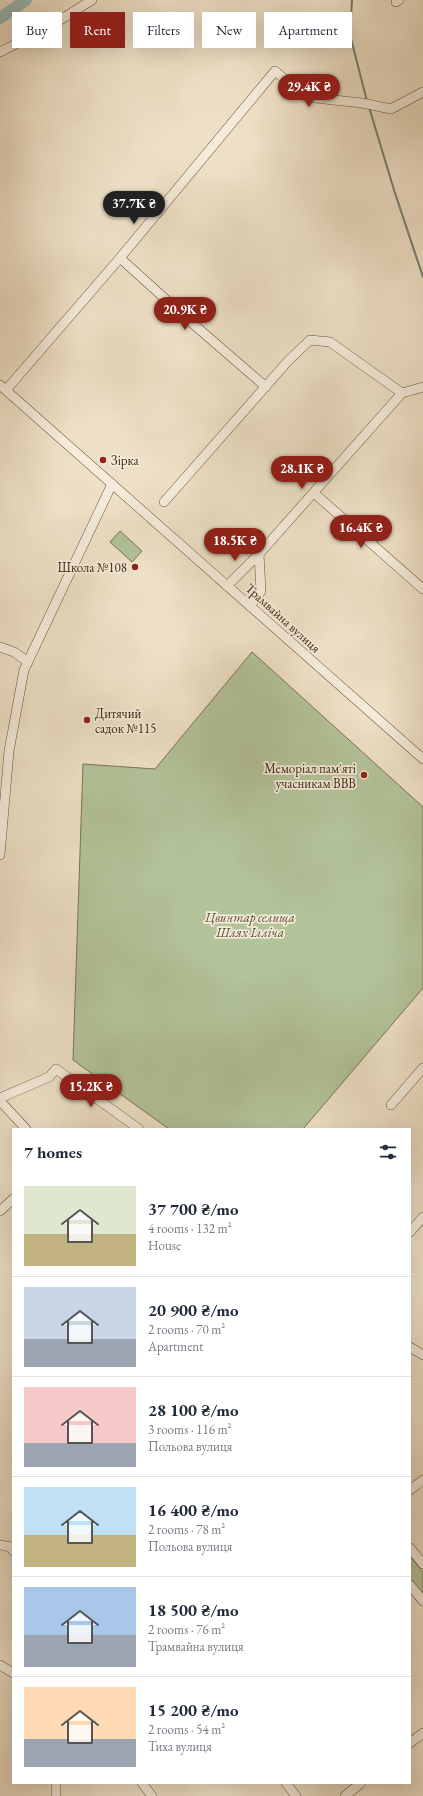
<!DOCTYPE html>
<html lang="en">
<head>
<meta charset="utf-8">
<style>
  :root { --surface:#fff; --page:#f2f2f3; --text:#1f2937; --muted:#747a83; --line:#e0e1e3; --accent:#8f2418 }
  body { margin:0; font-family:"EB Garamond",serif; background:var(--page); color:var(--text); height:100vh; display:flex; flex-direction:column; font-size:15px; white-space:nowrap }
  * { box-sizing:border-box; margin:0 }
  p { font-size:13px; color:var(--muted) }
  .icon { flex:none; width:22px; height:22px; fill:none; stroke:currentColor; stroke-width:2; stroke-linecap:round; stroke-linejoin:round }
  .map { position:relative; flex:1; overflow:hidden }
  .sheet { position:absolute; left:12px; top:1128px; width:399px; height:656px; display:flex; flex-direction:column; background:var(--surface); border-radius:0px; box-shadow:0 4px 16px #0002 }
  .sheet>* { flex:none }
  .guide { position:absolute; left:12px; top:12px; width:399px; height:36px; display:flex; gap:8px }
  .price { position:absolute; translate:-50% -34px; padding:0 9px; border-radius:14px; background:var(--accent); color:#fff; font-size:13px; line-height:26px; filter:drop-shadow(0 1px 2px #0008) }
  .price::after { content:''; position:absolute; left:50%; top:24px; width:12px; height:9px; margin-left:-6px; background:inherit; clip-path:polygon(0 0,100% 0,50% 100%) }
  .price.current { background:#222; color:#fff }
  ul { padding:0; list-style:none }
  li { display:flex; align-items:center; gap:12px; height:100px; padding:0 12px }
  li+li { border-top:1px solid var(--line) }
  li span { display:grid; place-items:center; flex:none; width:112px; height:80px; border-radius:0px; color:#555 }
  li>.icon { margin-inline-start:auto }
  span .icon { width:48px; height:48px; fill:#fffc; stroke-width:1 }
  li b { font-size:17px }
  h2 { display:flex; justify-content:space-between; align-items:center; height:48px; padding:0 12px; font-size:17px }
  .pill { padding:0 14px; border-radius:0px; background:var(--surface); box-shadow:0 4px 16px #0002; font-size:14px; line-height:36px }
  .pill.current { background:var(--accent); color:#fff }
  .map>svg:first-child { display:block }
  .green { fill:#b3c39a; stroke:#787452 }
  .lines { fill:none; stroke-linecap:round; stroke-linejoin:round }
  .stream { stroke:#758074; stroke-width:2 }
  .river { stroke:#9abcba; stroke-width:12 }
  .minor-casing { stroke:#6a543a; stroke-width:10 }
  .minor { stroke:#f4ebda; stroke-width:9 }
  .poi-dot { fill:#8f2418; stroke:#f4ebda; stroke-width:1.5 }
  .labels { text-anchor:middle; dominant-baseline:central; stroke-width:3.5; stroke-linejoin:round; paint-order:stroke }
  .poi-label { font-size:13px; fill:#3e260b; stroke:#f4ebda; text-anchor:start }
  .street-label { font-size:13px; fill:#3e260b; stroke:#f4ebda }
  .park-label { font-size:13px; font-style:italic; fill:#5b4d2f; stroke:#f4ebda }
</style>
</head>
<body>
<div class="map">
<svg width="423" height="1796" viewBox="0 0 423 1796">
  <rect width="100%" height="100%" fill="#eee0c6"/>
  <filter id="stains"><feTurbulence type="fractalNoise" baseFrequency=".005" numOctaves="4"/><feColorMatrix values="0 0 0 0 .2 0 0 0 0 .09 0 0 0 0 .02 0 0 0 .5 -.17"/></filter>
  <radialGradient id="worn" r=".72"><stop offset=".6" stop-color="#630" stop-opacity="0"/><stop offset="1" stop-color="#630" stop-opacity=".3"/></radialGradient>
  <g class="green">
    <polygon points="120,531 142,551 132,562 110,542"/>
    <polygon points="252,652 423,807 423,988 303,1129 169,1129 73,1060 83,764 155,769"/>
    <polygon points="410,1556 423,1572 423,1595 410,1579"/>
  </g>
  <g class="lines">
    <g class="stream">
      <polyline points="352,0 350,35 367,101"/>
      <polyline points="369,107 394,190 423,277"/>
    </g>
    <polyline class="river" points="0,18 26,0"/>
    <defs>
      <g id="minor">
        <polyline points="396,2 399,0"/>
        <polyline points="0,52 49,27 92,0"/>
        <polyline points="120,258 192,323 266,387"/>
        <polyline points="0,385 423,759"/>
        <polyline points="6,390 120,258 275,71 306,97 362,103 391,109 423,92"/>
        <polyline points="314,493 423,589"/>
        <polyline points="164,502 288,361 310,340 330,342 402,393"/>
        <polyline points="227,586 259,554 402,393 423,387"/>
        <polyline points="250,606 261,591 259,554"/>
        <polyline points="0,647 14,652 28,662"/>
        <polyline points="0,855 9,751 24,670 112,484"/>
        <polyline points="0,1098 49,1077 56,1069 139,1129"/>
        <polyline points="0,1101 26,1129"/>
        <polyline points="391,1105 423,1068"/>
        <polyline points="0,1211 13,1199"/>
        <polyline points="410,1232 423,1217"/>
        <polyline points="410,1347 423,1355"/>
        <polyline points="410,1490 423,1480"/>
        <polyline points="0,1545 11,1547 13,1551"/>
        <polyline points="410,1548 423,1564"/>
        <polyline points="410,1585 423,1601"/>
        <polyline points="0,1665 13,1673"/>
        <polyline points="410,1743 423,1733"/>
        <polyline points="56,1783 56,1796"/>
        <polyline points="142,1783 152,1796"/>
        <polyline points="286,1783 296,1796"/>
        <polyline points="345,1796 361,1783"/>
      </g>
    </defs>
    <use href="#minor" class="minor-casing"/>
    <use href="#minor" class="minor"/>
  </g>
  <g class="poi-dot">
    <circle cx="103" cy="460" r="4"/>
    <circle cx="135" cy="567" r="4"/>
    <circle cx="87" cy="720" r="4"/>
    <circle cx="364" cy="775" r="4"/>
  </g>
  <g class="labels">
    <g class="poi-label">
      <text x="111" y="460">Зірка</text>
      <text x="127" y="567" text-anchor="end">Школа №108</text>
      <text x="95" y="713">Дитячий<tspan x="95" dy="15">садок №115</tspan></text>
      <text x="356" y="768" text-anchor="end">Меморіал пам'яті<tspan x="356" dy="15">учасникам ВВВ</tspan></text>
    </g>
    <g class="street-label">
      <text transform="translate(283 618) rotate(42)">Трамвайна вулиця</text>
    </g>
    <g class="park-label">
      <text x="250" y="917">Цвинтар селища<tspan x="250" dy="15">Шлях Ілліча</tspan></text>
    </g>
  </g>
  <rect width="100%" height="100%" filter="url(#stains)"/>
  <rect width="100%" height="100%" fill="url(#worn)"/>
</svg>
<b class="price" style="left:309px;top:108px">29.4K ₴</b>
<b class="price current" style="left:134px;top:225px">37.7K ₴</b>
<b class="price" style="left:185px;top:331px">20.9K ₴</b>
<b class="price" style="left:302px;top:490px">28.1K ₴</b>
<b class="price" style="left:361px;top:549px">16.4K ₴</b>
<b class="price" style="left:235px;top:562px">18.5K ₴</b>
<b class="price" style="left:91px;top:1108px">15.2K ₴</b>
<div class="guide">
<a class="pill">Buy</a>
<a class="pill current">Rent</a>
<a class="pill">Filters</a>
<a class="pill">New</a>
<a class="pill">Apartment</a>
</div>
<section class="sheet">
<h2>7 homes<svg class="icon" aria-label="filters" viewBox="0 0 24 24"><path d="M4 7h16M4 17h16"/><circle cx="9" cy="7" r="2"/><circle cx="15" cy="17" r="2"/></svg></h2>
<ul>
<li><span style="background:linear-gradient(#dfe7d0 60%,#c2b280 0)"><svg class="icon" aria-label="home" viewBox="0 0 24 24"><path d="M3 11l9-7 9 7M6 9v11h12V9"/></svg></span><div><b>37 700 ₴/mo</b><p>4 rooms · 132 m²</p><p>House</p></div></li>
<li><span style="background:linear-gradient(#c9d6e8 65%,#9aa5b1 0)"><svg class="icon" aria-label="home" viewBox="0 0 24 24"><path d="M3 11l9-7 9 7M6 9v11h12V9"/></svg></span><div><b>20 900 ₴/mo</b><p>2 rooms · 70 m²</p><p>Apartment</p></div></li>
<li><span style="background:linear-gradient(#f6c9c9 70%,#9aa5b1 0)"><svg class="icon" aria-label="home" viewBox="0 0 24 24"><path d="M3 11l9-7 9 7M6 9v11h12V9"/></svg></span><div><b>28 100 ₴/mo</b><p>3 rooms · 116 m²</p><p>Польова вулиця</p></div></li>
<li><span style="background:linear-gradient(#bfe0f5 60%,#c2b280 0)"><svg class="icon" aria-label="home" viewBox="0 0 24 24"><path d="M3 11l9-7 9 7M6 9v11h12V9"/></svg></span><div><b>16 400 ₴/mo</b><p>2 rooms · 78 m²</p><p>Польова вулиця</p></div></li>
<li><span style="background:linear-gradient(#a9c7e8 60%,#9aa5b1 0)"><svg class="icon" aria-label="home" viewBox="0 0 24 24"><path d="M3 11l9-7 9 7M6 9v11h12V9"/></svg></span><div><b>18 500 ₴/mo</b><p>2 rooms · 76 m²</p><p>Трамвайна вулиця</p></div></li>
<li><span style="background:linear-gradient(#ffd9b3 65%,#9aa5b1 0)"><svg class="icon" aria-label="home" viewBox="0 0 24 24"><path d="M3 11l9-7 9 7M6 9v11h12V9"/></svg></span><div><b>15 200 ₴/mo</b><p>2 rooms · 54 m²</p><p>Тиха вулиця</p></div></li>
</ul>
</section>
</div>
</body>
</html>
